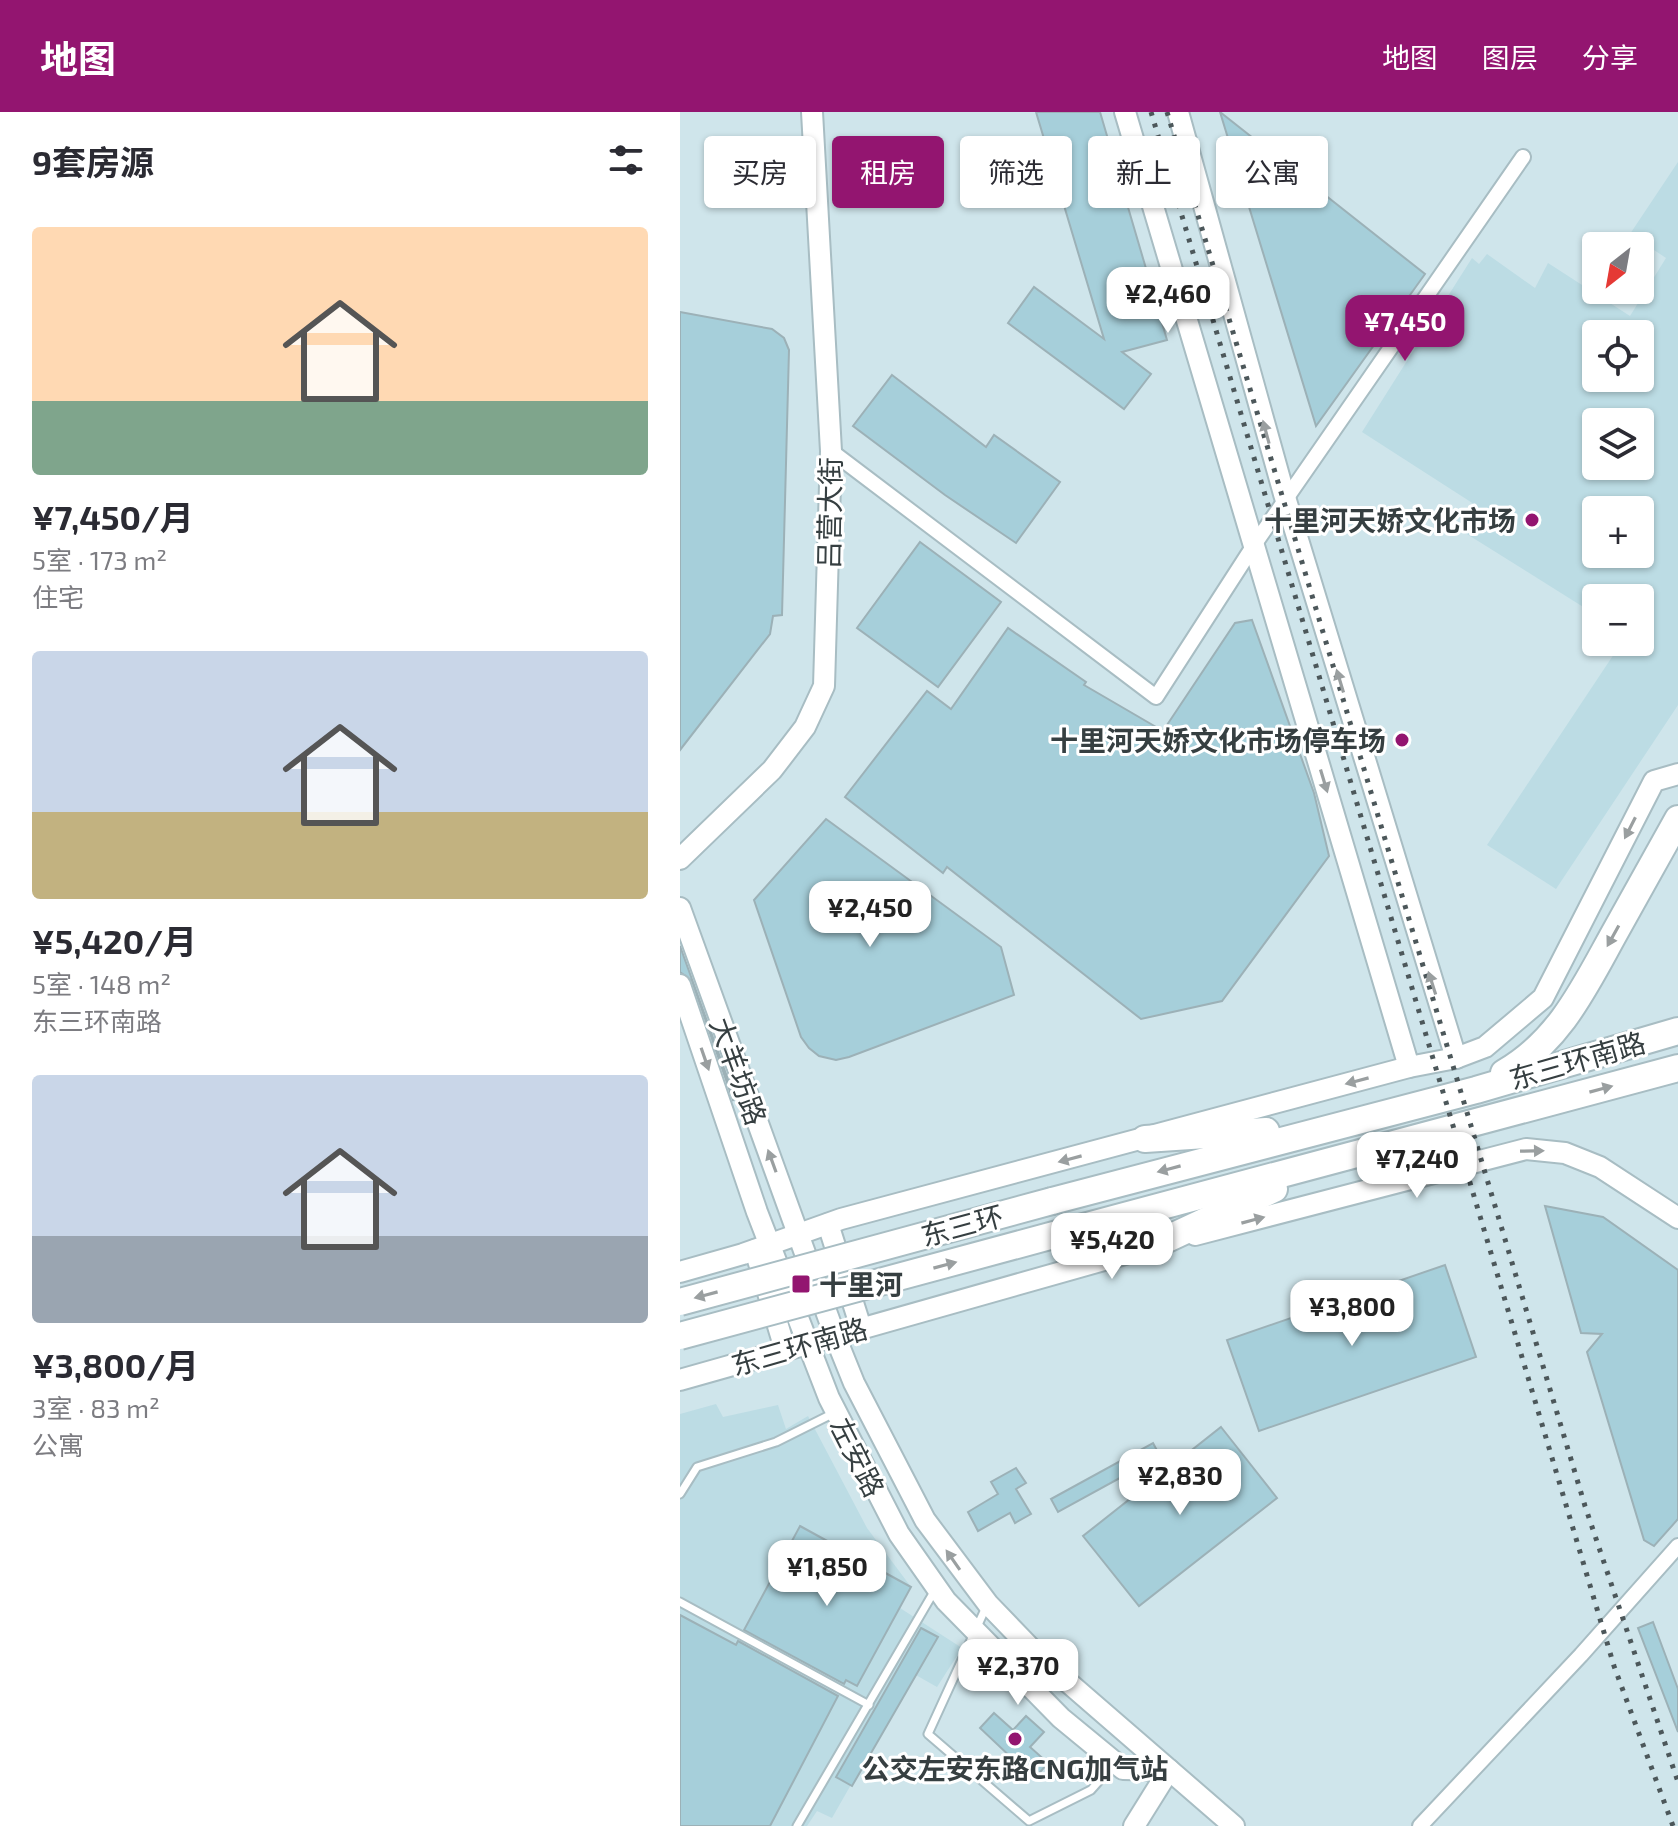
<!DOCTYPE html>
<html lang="zh">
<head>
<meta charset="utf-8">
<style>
  :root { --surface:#fff; --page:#f7f7f7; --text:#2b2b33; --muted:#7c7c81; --accent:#931570 }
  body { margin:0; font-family:"Exo 2","Noto Sans SC",sans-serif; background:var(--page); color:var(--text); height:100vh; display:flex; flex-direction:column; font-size:30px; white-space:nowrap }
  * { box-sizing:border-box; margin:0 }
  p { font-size:26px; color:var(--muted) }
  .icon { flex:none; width:44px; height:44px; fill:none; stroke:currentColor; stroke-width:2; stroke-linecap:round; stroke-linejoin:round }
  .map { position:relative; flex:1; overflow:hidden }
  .panel { display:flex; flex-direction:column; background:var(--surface); width:680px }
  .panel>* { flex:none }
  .banner { position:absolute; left:24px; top:24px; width:760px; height:72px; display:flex; gap:16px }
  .needle { width:52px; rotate:211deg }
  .tools { position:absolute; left:902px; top:120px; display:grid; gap:16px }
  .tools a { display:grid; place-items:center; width:72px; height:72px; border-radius:8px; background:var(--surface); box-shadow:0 2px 6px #0004; font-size:40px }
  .price { position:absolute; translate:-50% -68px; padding:0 18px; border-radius:16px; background:#fff; color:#222; font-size:26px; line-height:52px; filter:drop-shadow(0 2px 4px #0008) }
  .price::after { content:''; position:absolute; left:50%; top:48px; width:24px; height:18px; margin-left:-12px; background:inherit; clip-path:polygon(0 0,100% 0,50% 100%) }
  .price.active { background:var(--accent); color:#fff }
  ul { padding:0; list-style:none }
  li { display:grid; align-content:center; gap:16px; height:424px; padding:0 32px }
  li span { display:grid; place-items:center; height:248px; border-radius:8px; color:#555 }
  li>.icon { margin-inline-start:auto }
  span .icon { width:144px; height:144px; fill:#fffc; stroke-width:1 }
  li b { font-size:34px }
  h2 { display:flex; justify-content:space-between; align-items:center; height:96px; padding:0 32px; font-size:34px }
  .tag { padding:0 28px; border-radius:8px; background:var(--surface); box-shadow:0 2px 6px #0004; font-size:28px; line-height:72px }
  .tag.active { background:var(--accent); color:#fff }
  header { display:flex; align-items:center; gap:48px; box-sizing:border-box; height:112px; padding:0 40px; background:var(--accent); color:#fff }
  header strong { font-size:38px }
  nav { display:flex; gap:44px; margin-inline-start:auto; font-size:28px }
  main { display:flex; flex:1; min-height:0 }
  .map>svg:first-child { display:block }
  .built { fill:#bcdce4; fill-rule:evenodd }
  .building { fill:#a6cfda; stroke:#9cb1b7; stroke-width:2 }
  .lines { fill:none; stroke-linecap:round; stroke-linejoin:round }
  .lane-casing { stroke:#a8bdc3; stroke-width:11 }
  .street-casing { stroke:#a8bdc3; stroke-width:18 }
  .secondary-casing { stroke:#a8bdc3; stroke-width:24 }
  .highway-casing { stroke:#a8bdc3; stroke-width:30 }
  .lane { stroke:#fff; stroke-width:7 }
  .street { stroke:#fff; stroke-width:14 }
  .secondary { stroke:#fff; stroke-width:20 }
  .highway { stroke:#fff; stroke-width:26 }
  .rail { stroke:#4c575a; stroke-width:5; stroke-dasharray:4 8; stroke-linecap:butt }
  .highway-bridge-casing { stroke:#a8bdc3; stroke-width:30; stroke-linecap:butt }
  .highway-bridge { stroke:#fff; stroke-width:26 }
  .oneway { fill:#9a9fa0 }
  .poi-dot { fill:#931570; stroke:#fff; stroke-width:3 }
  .labels { text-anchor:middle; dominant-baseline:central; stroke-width:6; stroke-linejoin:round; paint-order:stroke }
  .street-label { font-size:28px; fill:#363f41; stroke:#fff }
  .poi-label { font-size:28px; font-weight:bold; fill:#363f41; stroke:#fff; text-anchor:end }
</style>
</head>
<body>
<header>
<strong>地图</strong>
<nav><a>地图</a><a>图层</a><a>分享</a></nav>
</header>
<main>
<section class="panel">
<h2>9套房源<svg class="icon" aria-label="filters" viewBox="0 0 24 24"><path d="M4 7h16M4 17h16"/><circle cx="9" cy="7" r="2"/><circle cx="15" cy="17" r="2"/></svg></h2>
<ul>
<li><span style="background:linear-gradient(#ffd9b3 70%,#7fa58c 0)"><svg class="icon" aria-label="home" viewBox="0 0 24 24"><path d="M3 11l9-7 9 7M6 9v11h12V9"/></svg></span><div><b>¥7,450/月</b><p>5室 · 173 m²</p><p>住宅</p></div></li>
<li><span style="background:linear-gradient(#c9d6e8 65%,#c2b280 0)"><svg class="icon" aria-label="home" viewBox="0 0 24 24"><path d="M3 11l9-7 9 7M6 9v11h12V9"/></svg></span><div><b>¥5,420/月</b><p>5室 · 148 m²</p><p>东三环南路</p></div></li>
<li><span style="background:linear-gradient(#c9d6e8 65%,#9aa5b1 0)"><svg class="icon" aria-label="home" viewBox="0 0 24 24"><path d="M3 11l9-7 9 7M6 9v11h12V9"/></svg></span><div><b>¥3,800/月</b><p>3室 · 83 m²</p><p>公寓</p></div></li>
</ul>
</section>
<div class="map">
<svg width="998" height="1714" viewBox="0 0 998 1714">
  <rect width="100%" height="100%" fill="#cfe5eb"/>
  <g class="built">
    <path d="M998 50V593L876 777 807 733 942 530H960V486H916V503L782 419 797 394 682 320 792 146 799 152 807 142 855 176 868 151 950 204 986 146 950 122ZM916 222H960V266H916ZM916 310H960V354H916ZM916 398H960V442H916Z"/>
    <polygon points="36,1292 43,1305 98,1293 106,1317 128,1304 187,1416 231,1475 220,1496 282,1536 257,1575 234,1562 152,1706 137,1699 127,1714 0,1714 0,1302"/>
  </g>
  <g class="building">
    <polygon points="356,0 420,0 487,228 442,240 471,262 444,297 328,211 354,175 424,227"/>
    <polygon points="540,0 745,162 636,314"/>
    <polygon points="0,200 92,217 104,226 109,238 102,503 93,504 90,522 0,638"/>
    <polygon points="212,263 306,335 314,323 380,370 336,431 265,383 173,314"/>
    <polygon points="240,430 321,490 258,575 177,516"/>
    <polygon points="572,508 634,681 649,744 542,889 461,907 267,755 263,761 165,685 247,579 271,597 328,516 406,570 404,573 483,619 555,511"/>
    <polygon points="146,707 321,835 334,883 169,945 156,948 139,944 129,936 121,925 74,788"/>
    <polygon points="0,834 55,987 53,988 12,869 0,860"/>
    <polygon points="865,1094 923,1105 998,1158 998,1407 974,1434 964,1428 907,1240 922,1222 901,1221"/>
    <polygon points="765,1153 796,1245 579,1319 547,1228"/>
    <polygon points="541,1315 597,1386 459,1494 403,1424"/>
    <polygon points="473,1331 480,1344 378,1400 371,1387"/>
    <polygon points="336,1356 346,1371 336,1377 351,1402 335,1411 330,1401 298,1419 288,1400 318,1382 311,1370"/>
    <polygon points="120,1414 231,1475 177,1574 166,1568 164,1572 64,1518"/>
    <polygon points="0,1503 56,1533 58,1529 158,1584 90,1714 0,1714"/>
    <polygon points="973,1510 998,1577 998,1620 958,1516"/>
    <polygon points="241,1516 258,1525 172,1674 156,1665"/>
    <polygon points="314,1601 333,1618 346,1604 364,1620 350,1635 368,1651 354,1667 300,1616"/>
  </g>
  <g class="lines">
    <defs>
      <g id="lane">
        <polyline points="0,1382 17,1355 96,1330 154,1301"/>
        <polyline points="0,1490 189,1593"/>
        <polyline points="307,1493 248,1622 349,1709 411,1678 434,1652"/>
        <polyline points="117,1714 255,1478"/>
      </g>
      <g id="street">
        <polyline points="151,339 476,585 574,433 843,45"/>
        <polyline points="740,1714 901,1543 998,1434"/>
      </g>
      <g id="secondary">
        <polyline points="445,0 729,955"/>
        <polyline points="498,0 604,382 776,946"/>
        <polyline points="0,747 92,658 125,615 144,574 151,339 132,0"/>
        <polyline points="0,796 155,1224 174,1271 245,1408 308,1492 360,1546 554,1714"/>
        <polyline points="0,873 77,1100 149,1286 219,1422 266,1489 381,1606 443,1657 489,1658"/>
        <polyline points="148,1112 181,1216"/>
        <polyline points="515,1123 846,1037 885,1041 920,1055 998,1106"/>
        <polyline points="75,1138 105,1237"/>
        <polyline points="0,1160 63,1142 161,1107 729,955 776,946 805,935 863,886 974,669 998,662"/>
        <polyline points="0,1268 484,1131"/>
        <polyline points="454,1714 489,1658"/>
      </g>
      <g id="highway">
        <path d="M824 961C880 929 905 874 935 820 956 782 977 745 998 707"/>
        <polyline points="465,1027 586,1019"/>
        <polyline points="372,1089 796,978 998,919"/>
        <polyline points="381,1121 998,956"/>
        <polyline points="470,1135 594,1077"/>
      </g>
    </defs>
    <use href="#lane" class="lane-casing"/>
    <use href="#street" class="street-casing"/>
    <use href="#secondary" class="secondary-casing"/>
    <use href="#highway" class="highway-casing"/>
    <use href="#lane" class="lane"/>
    <use href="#street" class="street"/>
    <use href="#secondary" class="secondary"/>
    <use href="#highway" class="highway"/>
    <g class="rail">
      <polyline points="471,0 934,1554 993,1714"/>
      <polyline points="487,0 905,1394 998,1670"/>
    </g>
    <defs>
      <g id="highway-bridge">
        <polyline points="0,1190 372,1089"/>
        <polyline points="0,1224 381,1121"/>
      </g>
    </defs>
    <use href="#highway-bridge" class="highway-bridge-casing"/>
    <use href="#highway-bridge" class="highway-bridge"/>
  </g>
  <defs><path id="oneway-solid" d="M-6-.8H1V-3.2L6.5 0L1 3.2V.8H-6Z" transform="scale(2)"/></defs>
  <g class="oneway">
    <use href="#oneway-solid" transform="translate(586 320) rotate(-105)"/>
    <use href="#oneway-solid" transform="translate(660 569) rotate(-107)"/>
    <use href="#oneway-solid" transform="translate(644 669) rotate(73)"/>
    <use href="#oneway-solid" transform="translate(950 716) rotate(117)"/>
    <use href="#oneway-solid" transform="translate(933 824) rotate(119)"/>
    <use href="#oneway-solid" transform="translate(752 871) rotate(-108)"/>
    <use href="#oneway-solid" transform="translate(25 947) rotate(71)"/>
    <use href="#oneway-solid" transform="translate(677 969) rotate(165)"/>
    <use href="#oneway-solid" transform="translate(921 977) rotate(-15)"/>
    <use href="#oneway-solid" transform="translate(852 1039) rotate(-1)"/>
    <use href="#oneway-solid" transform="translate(390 1047) rotate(165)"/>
    <use href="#oneway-solid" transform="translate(92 1049) rotate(-110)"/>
    <use href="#oneway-solid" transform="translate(489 1057) rotate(165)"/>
    <use href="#oneway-solid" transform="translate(573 1108) rotate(-15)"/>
    <use href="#oneway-solid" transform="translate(265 1153) rotate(-15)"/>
    <use href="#oneway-solid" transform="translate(26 1183) rotate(165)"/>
    <use href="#oneway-solid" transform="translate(273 1448) rotate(-125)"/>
  </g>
  <g class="poi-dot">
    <circle cx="852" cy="408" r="8"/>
    <circle cx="722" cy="628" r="8"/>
    <rect x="111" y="1162" width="20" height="20" rx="4"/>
    <circle cx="335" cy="1627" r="8"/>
  </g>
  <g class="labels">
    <g class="street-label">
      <text transform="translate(149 401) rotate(-89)">吕营大街</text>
      <text transform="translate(897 948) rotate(-16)">东三环南路</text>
      <text transform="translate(59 959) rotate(70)">大羊坊路</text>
      <text transform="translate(282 1113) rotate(-15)">东三环</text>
      <text transform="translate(119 1234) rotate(-16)">东三环南路</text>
      <text transform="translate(178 1345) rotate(63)">左安路</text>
    </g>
    <g class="poi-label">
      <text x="836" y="408">十里河天娇文化市场</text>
      <text x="706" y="628">十里河天娇文化市场停车场</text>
      <text x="139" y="1172" text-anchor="start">十里河</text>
      <text x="335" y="1656" text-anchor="middle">公交左安东路CNG加气站</text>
    </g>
  </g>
</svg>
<div class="tools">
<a><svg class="needle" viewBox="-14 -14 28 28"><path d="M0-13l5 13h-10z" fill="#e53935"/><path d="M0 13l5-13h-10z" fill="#7c7c81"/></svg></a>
<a><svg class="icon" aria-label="locate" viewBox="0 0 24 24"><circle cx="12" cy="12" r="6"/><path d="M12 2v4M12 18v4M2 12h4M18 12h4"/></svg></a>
<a><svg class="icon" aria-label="layers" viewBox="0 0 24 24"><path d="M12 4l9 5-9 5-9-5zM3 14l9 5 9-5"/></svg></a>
<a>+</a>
<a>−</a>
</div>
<b class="price" style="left:488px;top:223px">¥2,460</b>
<b class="price active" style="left:725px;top:251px">¥7,450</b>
<b class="price" style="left:190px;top:837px">¥2,450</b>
<b class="price" style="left:737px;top:1088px">¥7,240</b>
<b class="price" style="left:432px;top:1169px">¥5,420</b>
<b class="price" style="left:672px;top:1236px">¥3,800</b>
<b class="price" style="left:500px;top:1405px">¥2,830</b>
<b class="price" style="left:147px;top:1496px">¥1,850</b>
<b class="price" style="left:338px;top:1595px">¥2,370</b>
<div class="banner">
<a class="tag">买房</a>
<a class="tag active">租房</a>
<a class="tag">筛选</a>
<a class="tag">新上</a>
<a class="tag">公寓</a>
</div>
</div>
</main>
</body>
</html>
